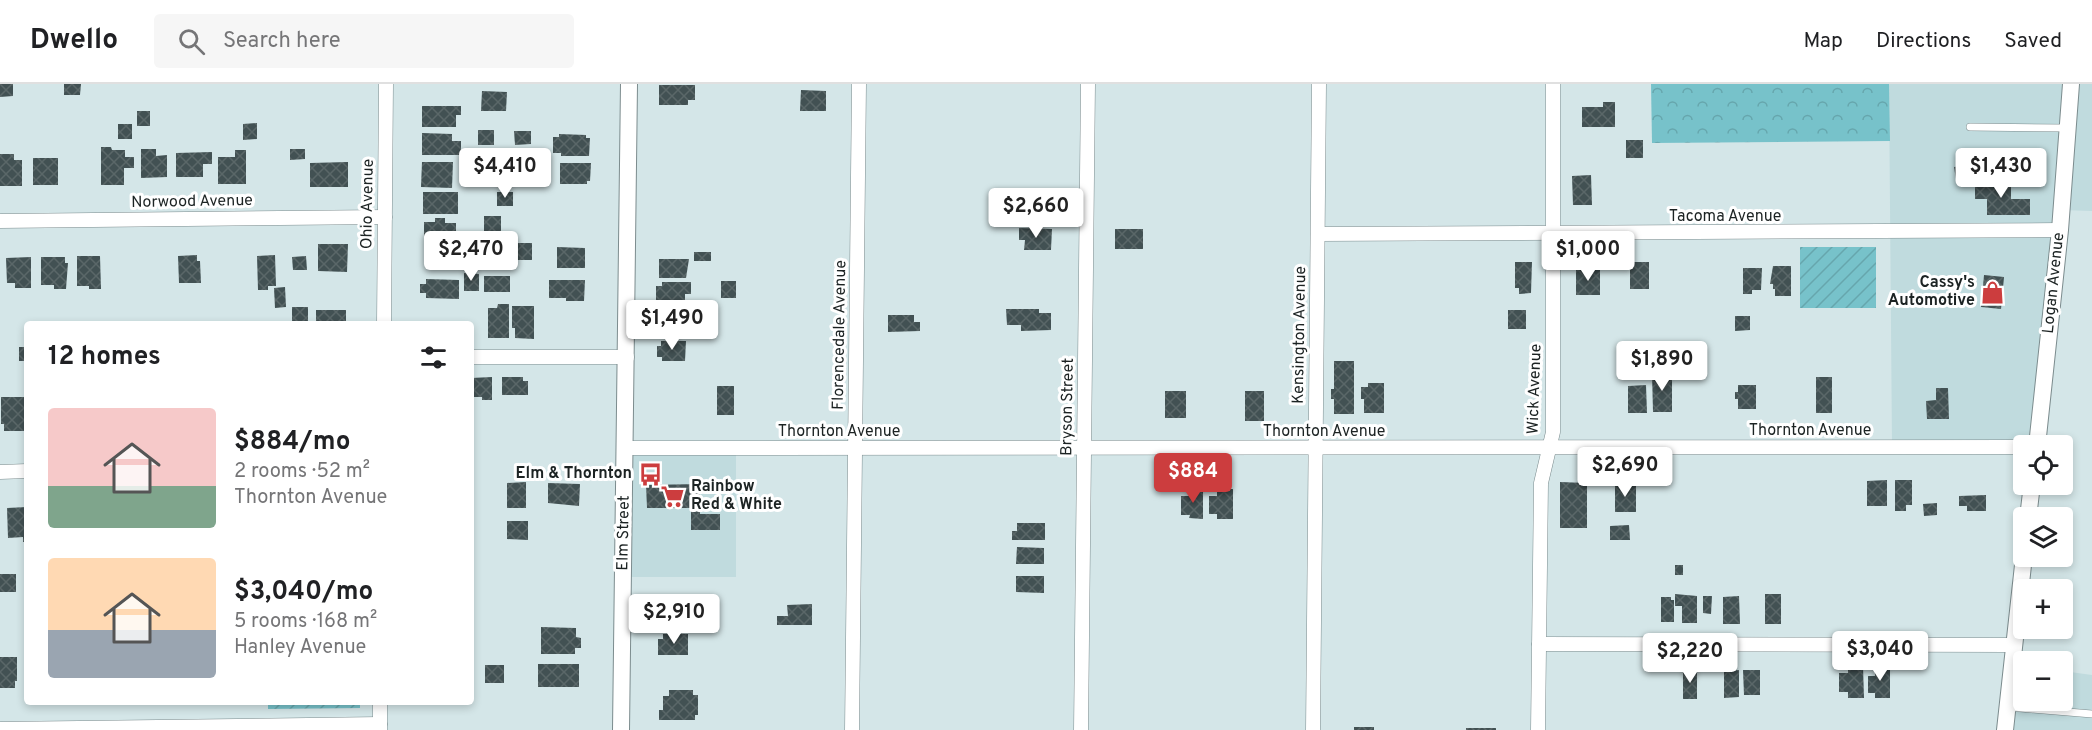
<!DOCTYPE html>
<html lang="en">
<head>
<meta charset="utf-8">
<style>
  :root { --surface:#fff; --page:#f6f6f6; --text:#202124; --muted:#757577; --line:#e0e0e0; --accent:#cc3d3e }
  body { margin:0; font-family:Overpass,sans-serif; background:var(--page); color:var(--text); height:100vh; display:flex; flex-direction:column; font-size:22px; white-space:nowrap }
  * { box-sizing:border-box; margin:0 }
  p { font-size:20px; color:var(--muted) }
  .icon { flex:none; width:33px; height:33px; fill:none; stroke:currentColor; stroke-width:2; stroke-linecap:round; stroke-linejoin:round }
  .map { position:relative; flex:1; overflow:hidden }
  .side { position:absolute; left:24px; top:237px; width:450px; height:384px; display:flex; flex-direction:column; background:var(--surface); border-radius:6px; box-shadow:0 3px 9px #0003 }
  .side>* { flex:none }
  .tools { position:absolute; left:2013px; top:351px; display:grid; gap:12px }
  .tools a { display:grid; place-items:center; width:60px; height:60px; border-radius:6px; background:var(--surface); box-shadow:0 3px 9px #0003; font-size:30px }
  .price { position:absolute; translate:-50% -51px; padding:0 14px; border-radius:6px; background:#fff; color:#222; font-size:20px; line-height:39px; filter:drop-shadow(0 2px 3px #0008) }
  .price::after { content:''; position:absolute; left:50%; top:36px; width:18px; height:14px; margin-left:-9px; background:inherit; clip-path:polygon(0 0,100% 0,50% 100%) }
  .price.active { background:var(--accent); color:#fff }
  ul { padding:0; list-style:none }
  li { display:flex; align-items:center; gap:18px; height:150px; padding:0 24px }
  li span { display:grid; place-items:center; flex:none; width:168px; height:120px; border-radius:6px; color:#555 }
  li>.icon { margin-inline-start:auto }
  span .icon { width:72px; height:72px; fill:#fffc; stroke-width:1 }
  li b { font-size:26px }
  h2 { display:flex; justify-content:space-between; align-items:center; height:72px; padding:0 24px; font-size:26px }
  header { display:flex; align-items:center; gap:36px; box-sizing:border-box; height:84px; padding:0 30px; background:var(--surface); border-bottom:2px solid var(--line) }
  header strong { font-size:28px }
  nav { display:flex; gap:33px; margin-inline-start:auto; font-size:21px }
  .search { width:420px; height:54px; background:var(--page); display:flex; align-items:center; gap:15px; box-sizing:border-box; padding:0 21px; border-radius:6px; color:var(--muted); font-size:22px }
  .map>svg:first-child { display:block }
  .built { fill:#c0dbde }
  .forest { fill:url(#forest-crowns) }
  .garden { fill:url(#garden-furrows) }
  .building { fill:url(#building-cross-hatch) }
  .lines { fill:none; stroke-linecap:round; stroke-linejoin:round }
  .service-casing { stroke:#7c8c8e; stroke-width:8 }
  .minor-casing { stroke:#7c8c8e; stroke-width:15 }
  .tertiary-casing { stroke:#7c8c8e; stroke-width:18 }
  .service { stroke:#fff; stroke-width:7 }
  .minor { stroke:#fff; stroke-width:14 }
  .tertiary { stroke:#fff; stroke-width:16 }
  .labels { text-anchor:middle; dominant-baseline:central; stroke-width:6; stroke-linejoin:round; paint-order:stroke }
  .street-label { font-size:16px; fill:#1c2323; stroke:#fff }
  .poi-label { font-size:16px; font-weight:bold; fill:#1c2323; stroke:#fff; text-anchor:end }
</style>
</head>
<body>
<header>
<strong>Dwello</strong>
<div class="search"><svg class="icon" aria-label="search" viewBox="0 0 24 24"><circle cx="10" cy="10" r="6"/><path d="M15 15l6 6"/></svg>Search here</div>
<nav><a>Map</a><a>Directions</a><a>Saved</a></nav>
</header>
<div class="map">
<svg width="2092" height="646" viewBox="0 0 2092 646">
  <defs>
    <pattern id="forest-crowns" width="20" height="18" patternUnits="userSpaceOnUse" patternTransform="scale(1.5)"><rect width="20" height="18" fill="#77c2ca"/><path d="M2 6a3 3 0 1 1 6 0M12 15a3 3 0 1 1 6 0" fill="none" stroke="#66a6ad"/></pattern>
    <pattern id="garden-furrows" width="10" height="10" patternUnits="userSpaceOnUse" patternTransform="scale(1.5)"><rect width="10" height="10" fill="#77c2ca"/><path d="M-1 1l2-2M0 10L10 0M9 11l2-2" fill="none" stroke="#66a6ad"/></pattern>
    <pattern id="building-cross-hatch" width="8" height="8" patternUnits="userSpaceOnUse" patternTransform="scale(1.5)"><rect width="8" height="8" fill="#425153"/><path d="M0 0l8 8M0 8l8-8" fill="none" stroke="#5a6768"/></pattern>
  </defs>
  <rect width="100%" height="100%" fill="#d4e6e8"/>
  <g class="built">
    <polygon points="1889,0 2092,0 2092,127 2061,126 2037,361 1892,363"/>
    <polygon points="626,364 736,365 736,493 623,493"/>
    <polygon points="2012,581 2023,582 2024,616 2062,616 2063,587 2092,591 2092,646 2005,646"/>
  </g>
  <polygon class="forest" points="1651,0 1889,0 1890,57 1652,59"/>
  <g class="garden">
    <rect x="1800" y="163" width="76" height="61"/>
    <polygon points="268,618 360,618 360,624 268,625"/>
  </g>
  <g class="building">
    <polygon points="0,0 13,0 13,12 0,13"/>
    <polygon points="64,0 81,0 80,11 64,11"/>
    <polygon points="659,1 695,1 695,16 688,16 688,21 659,21"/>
    <polygon points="801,6 826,7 826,27 800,27"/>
    <polygon points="482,7 507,8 506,27 481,27"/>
    <polygon points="1603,18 1615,18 1615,43 1582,43 1582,23 1603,23"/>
    <polygon points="422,22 461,22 461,31 456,31 456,43 422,43"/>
    <rect x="137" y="27" width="13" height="15"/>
    <polygon points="257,39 257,55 243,56 243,40"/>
    <rect x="118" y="40" width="14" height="15"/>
    <rect x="478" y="46" width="16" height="15"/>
    <polygon points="514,47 531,47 531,60 515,61"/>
    <polygon points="422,49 452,50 452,57 461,57 461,71 422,71"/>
    <polygon points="559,50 586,51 586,54 590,54 589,72 561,72 561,69 553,69 553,53 559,53"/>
    <rect x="1626" y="56" width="17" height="18"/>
    <polygon points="101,63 111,63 112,66 125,66 125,73 134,73 134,84 124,84 124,101 101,101"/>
    <polygon points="141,65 156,65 156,72 167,71 167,93 141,94"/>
    <polygon points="290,65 305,65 305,75 290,76"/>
    <polygon points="235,66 246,66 246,100 218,100 218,73 235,73"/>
    <polygon points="212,68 212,80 203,80 203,93 176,93 176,69"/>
    <polygon points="0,70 14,70 14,76 22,76 22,102 0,102"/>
    <polygon points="478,71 506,72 506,81 495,81 495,90 478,89"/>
    <rect x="514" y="73" width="16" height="14"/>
    <rect x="33" y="74" width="25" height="27"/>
    <polygon points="348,78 348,103 310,103 310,79"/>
    <polygon points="422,78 453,78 452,104 421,103"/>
    <polygon points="560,79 591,79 590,97 587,97 587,100 560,100"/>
    <polygon points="1970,81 1973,99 1957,101 1954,83"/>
    <polygon points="1591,91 1592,121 1573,121 1572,92"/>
    <polygon points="1975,96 1997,96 1997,100 2011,100 2011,115 2030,115 2030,131 1987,131 1987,115 1975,115"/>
    <rect x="423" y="108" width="35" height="22"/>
    <rect x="497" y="108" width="16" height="14"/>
    <rect x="484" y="132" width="17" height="20"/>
    <polygon points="435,134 445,134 445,139 456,139 456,154 450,154 450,158 424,158 424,138 435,138"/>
    <polygon points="1019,144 1052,145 1051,166 1024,166 1025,156 1019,156"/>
    <rect x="1115" y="145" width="28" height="20"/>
    <rect x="515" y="159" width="17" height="17"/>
    <polygon points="318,160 348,160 347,188 318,187"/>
    <polygon points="557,163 585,164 585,184 557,184"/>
    <rect x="694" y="168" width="17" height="9"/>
    <polygon points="197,171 197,177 200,177 201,199 179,199 178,172"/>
    <polygon points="275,171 276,202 268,202 268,206 258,206 257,172"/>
    <polygon points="77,172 100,172 101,205 89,205 89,202 77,202"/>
    <polygon points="306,172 307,186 293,186 292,173"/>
    <polygon points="31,173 31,204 15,204 15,199 7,199 6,174"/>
    <polygon points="41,173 65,173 65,179 68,179 66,205 54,205 54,201 41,201"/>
    <polygon points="659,175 689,175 686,194 659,194"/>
    <polygon points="1515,178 1532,178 1531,209 1519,210 1519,204 1515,204"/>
    <rect x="1630" y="178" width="19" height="27"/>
    <polygon points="1773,182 1791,182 1791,212 1775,212 1775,205 1773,205 1773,200 1770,200"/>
    <polygon points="1743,184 1762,184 1761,206 1752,206 1752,210 1743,210"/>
    <rect x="1576" y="185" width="24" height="26"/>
    <polygon points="464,189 479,190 479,207 464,207"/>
    <polygon points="1984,191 2004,193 2001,225 1981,223"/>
    <rect x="484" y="192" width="26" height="16"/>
    <polygon points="426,195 459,196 459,215 426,214 426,209 420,209 420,200 426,200"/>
    <polygon points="549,196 585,196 584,217 566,217 566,214 549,214"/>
    <rect x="721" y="197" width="15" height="17"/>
    <polygon points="662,198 691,198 691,210 685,210 685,219 676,219 676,223 656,223 656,202 662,202"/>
    <polygon points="285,203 286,223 275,224 274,204"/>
    <polygon points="498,220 509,220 509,254 488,254 488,224 497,224"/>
    <polygon points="512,222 534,222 534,255 515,254 515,244 512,244"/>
    <rect x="292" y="223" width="16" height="17"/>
    <polygon points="1006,225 1039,225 1039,229 1051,229 1051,246 1021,247 1021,241 1007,241"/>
    <rect x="316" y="226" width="30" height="14"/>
    <rect x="1508" y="226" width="18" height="19"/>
    <polygon points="888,231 914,231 914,238 920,238 920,247 888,248"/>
    <polygon points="1735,232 1750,232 1750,246 1735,247"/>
    <polygon points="661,257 686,257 685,277 662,277 662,273 657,273 657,262 661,262"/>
    <rect x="19" y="263" width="8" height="14"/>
    <polygon points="1631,273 1631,286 1621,286 1621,274"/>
    <polygon points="1334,277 1354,277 1354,330 1334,330 1334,315 1331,315 1331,305 1334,305"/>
    <polygon points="1672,288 1672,328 1653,328 1652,289"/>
    <polygon points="492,293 492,316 482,316 482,313 471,313 471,294"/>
    <polygon points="502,293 523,293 523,297 528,297 528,311 502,311"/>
    <rect x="1816" y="293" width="16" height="36"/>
    <polygon points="1368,299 1384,299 1384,329 1364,329 1364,315 1361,315 1361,303 1368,303"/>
    <polygon points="1646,301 1647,329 1628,329 1628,302"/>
    <polygon points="1738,301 1756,301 1756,325 1738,325 1738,315 1735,315 1735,308 1738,308"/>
    <rect x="717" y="302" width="17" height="29"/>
    <polygon points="1936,304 1948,304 1949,335 1927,335 1926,317 1936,316"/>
    <rect x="1165" y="307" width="21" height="27"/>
    <rect x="1245" y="307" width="19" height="30"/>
    <polygon points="1,313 27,313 27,341 25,341 25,347 4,347 4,340 1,340"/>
    <polygon points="1887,396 1887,422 1867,422 1867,397"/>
    <polygon points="1895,396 1912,396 1912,421 1906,421 1906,427 1895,427"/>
    <polygon points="526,398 526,424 507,424 507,399"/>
    <polygon points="1560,398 1587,399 1587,444 1560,444"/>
    <polygon points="548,399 580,400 579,422 548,419"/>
    <polygon points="700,400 700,430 720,430 720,446 691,446 691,424 647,424 646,401"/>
    <rect x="1615" y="400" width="21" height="28"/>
    <polygon points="1189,405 1203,405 1203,435 1189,434 1190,431 1181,431 1181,412 1189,412"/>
    <polygon points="1217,405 1233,405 1233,435 1217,435 1217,430 1209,430 1209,412 1217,412"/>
    <polygon points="1986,411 1986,427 1967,427 1967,422 1959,422 1959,412"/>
    <polygon points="1937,419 1937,431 1924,432 1923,420"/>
    <polygon points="27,423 27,458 23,458 23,453 8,454 7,424"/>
    <polygon points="507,437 528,437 528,456 507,455"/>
    <polygon points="1017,439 1045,439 1045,456 1012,456 1012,447 1017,447"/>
    <polygon points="1629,441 1630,456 1610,456 1610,442"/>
    <polygon points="1017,463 1044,464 1044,480 1016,480"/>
    <rect x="1675" y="481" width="8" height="10"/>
    <rect x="0" y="490" width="16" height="18"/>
    <polygon points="1016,492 1044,492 1044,509 1016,508"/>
    <polygon points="1675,510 1697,512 1697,539 1682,539 1682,522 1675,522"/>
    <rect x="1765" y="510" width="16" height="30"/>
    <polygon points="1703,512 1712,512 1711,530 1703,529"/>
    <polygon points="1739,512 1740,540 1723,540 1723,513"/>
    <polygon points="1661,513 1671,513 1671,516 1674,516 1674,538 1661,538"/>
    <polygon points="812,520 812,541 777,541 777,532 788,532 787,521"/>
    <polygon points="541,543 576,544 576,553 581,554 581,564 575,564 575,570 541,570"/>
    <polygon points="663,550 688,550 688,571 658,571 658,555 663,555"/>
    <polygon points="0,573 17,573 17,597 15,597 15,604 0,604"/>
    <rect x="538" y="580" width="41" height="23"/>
    <rect x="485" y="581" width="19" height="18"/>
    <polygon points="1875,581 1890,581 1890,614 1875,614 1875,609 1868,609 1868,592 1875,592"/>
    <polygon points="1848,582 1863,582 1864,614 1848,614 1848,608 1839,608 1839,589 1848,589"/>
    <rect x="1683" y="585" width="14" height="30"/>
    <polygon points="1739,586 1739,613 1724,614 1724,587"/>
    <polygon points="1743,586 1760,586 1760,611 1744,611"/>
    <polygon points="669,606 693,606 693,611 698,611 698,631 695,631 695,636 659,636 659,626 663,626 663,612 669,612"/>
    <rect x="1354" y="643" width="20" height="3"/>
    <rect x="1466" y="644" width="30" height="2"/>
  </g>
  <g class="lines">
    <defs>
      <g id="service">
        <polyline points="1970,43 2067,44"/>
        <polyline points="2008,623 2092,630"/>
      </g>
      <g id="minor">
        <polyline points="0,137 385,133"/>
        <polyline points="1318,150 2060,146"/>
        <polyline points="384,240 386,0"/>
        <polyline points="471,273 627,273"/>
        <polyline points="626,364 2024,363"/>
        <polyline points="0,388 27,387"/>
        <polyline points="1539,560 2014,561"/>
        <polyline points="0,645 380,640"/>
        <polyline points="380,646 380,618"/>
        <polyline points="852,646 859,0"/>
        <polyline points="1081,646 1088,0"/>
        <polyline points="1313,646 1319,0"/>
        <polyline points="1538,646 1541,399 1553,348 1553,0"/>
      </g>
      <g id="tertiary">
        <polyline points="2037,362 2060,146 2071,0"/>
        <polyline points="2028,434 2032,400"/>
        <polyline points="621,646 629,0"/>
        <polyline points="2005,646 2024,472"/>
      </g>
    </defs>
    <use href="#service" class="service-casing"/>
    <use href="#minor" class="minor-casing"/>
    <use href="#tertiary" class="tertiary-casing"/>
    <use href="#service" class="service"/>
    <use href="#minor" class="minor"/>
    <use href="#tertiary" class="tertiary"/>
  </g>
  <defs>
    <symbol id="shop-bare" viewBox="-9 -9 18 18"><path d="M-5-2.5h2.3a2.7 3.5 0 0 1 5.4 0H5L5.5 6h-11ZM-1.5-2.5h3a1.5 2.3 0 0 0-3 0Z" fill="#cc3d3e" stroke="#fff" stroke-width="2.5" paint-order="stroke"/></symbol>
    <symbol id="bus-bare" viewBox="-9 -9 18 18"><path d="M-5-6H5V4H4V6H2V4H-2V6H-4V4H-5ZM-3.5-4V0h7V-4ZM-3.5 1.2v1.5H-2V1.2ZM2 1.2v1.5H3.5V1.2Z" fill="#cc3d3e" stroke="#fff" stroke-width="2.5" paint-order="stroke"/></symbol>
    <symbol id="supermarket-bare" viewBox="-9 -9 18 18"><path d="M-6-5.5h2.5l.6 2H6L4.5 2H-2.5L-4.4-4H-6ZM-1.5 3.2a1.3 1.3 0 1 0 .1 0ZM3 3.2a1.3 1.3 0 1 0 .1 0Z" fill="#cc3d3e" stroke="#fff" stroke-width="2.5" paint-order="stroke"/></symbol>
  </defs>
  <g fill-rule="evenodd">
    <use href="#shop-bare" x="1976" y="192" width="33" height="33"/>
    <use href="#bus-bare" x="634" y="374" width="33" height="33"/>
    <use href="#supermarket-bare" x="656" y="396" width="33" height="33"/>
  </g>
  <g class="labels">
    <g class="street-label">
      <text transform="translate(192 118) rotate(-1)">Norwood Avenue</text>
      <text transform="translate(368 120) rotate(-89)">Ohio Avenue</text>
      <text x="1725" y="133">Tacoma Avenue</text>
      <text transform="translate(2054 199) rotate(-84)">Logan Avenue</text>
      <text transform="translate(840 251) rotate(-89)">Florencedale Avenue</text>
      <text transform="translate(1300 251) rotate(-89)">Kensington Avenue</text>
      <text transform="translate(1535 305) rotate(-88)">Wick Avenue</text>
      <text transform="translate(1068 323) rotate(-89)">Bryson Street</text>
      <text x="1810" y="347">Thornton Avenue</text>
      <text x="839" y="348">Thornton Avenue</text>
      <text x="1324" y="348">Thornton Avenue</text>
      <text transform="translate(624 449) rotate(-89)">Elm Street</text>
    </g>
    <g class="poi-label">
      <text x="1975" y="199">Cassy's<tspan x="1975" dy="18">Automotive</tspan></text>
      <text x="632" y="390">Elm &amp; Thornton</text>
      <text x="691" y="403" text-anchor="start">Rainbow<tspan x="691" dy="18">Red &amp; White</tspan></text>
    </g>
  </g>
</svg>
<div class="tools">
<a><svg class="icon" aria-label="locate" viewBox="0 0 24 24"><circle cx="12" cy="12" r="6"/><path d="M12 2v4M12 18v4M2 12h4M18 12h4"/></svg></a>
<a><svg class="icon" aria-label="layers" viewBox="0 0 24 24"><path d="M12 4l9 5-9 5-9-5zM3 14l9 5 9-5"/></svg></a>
<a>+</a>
<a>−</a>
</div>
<b class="price" style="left:505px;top:115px">$4,410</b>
<b class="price" style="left:2001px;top:115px">$1,430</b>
<b class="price" style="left:1036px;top:155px">$2,660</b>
<b class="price" style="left:471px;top:198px">$2,470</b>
<b class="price" style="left:1588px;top:198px">$1,000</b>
<b class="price" style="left:672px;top:267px">$1,490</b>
<b class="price" style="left:1662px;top:308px">$1,890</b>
<b class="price" style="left:1625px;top:414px">$2,690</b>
<b class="price active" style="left:1193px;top:420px">$884</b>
<b class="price" style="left:674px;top:561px">$2,910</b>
<b class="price" style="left:1880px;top:598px">$3,040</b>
<b class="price" style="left:1690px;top:600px">$2,220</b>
<section class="side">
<h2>12 homes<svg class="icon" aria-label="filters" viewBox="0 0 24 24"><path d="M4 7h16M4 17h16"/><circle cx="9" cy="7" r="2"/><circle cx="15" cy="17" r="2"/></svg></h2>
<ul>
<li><span style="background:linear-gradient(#f6c9c9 65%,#7fa58c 0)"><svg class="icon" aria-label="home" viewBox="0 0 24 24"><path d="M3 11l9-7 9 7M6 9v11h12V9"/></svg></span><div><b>$884/mo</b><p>2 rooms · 52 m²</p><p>Thornton Avenue</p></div></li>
<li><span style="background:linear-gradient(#ffd9b3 60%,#9aa5b1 0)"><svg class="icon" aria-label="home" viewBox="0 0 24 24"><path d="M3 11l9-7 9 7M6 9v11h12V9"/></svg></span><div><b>$3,040/mo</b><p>5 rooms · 168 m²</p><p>Hanley Avenue</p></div></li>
</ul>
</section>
</div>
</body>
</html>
